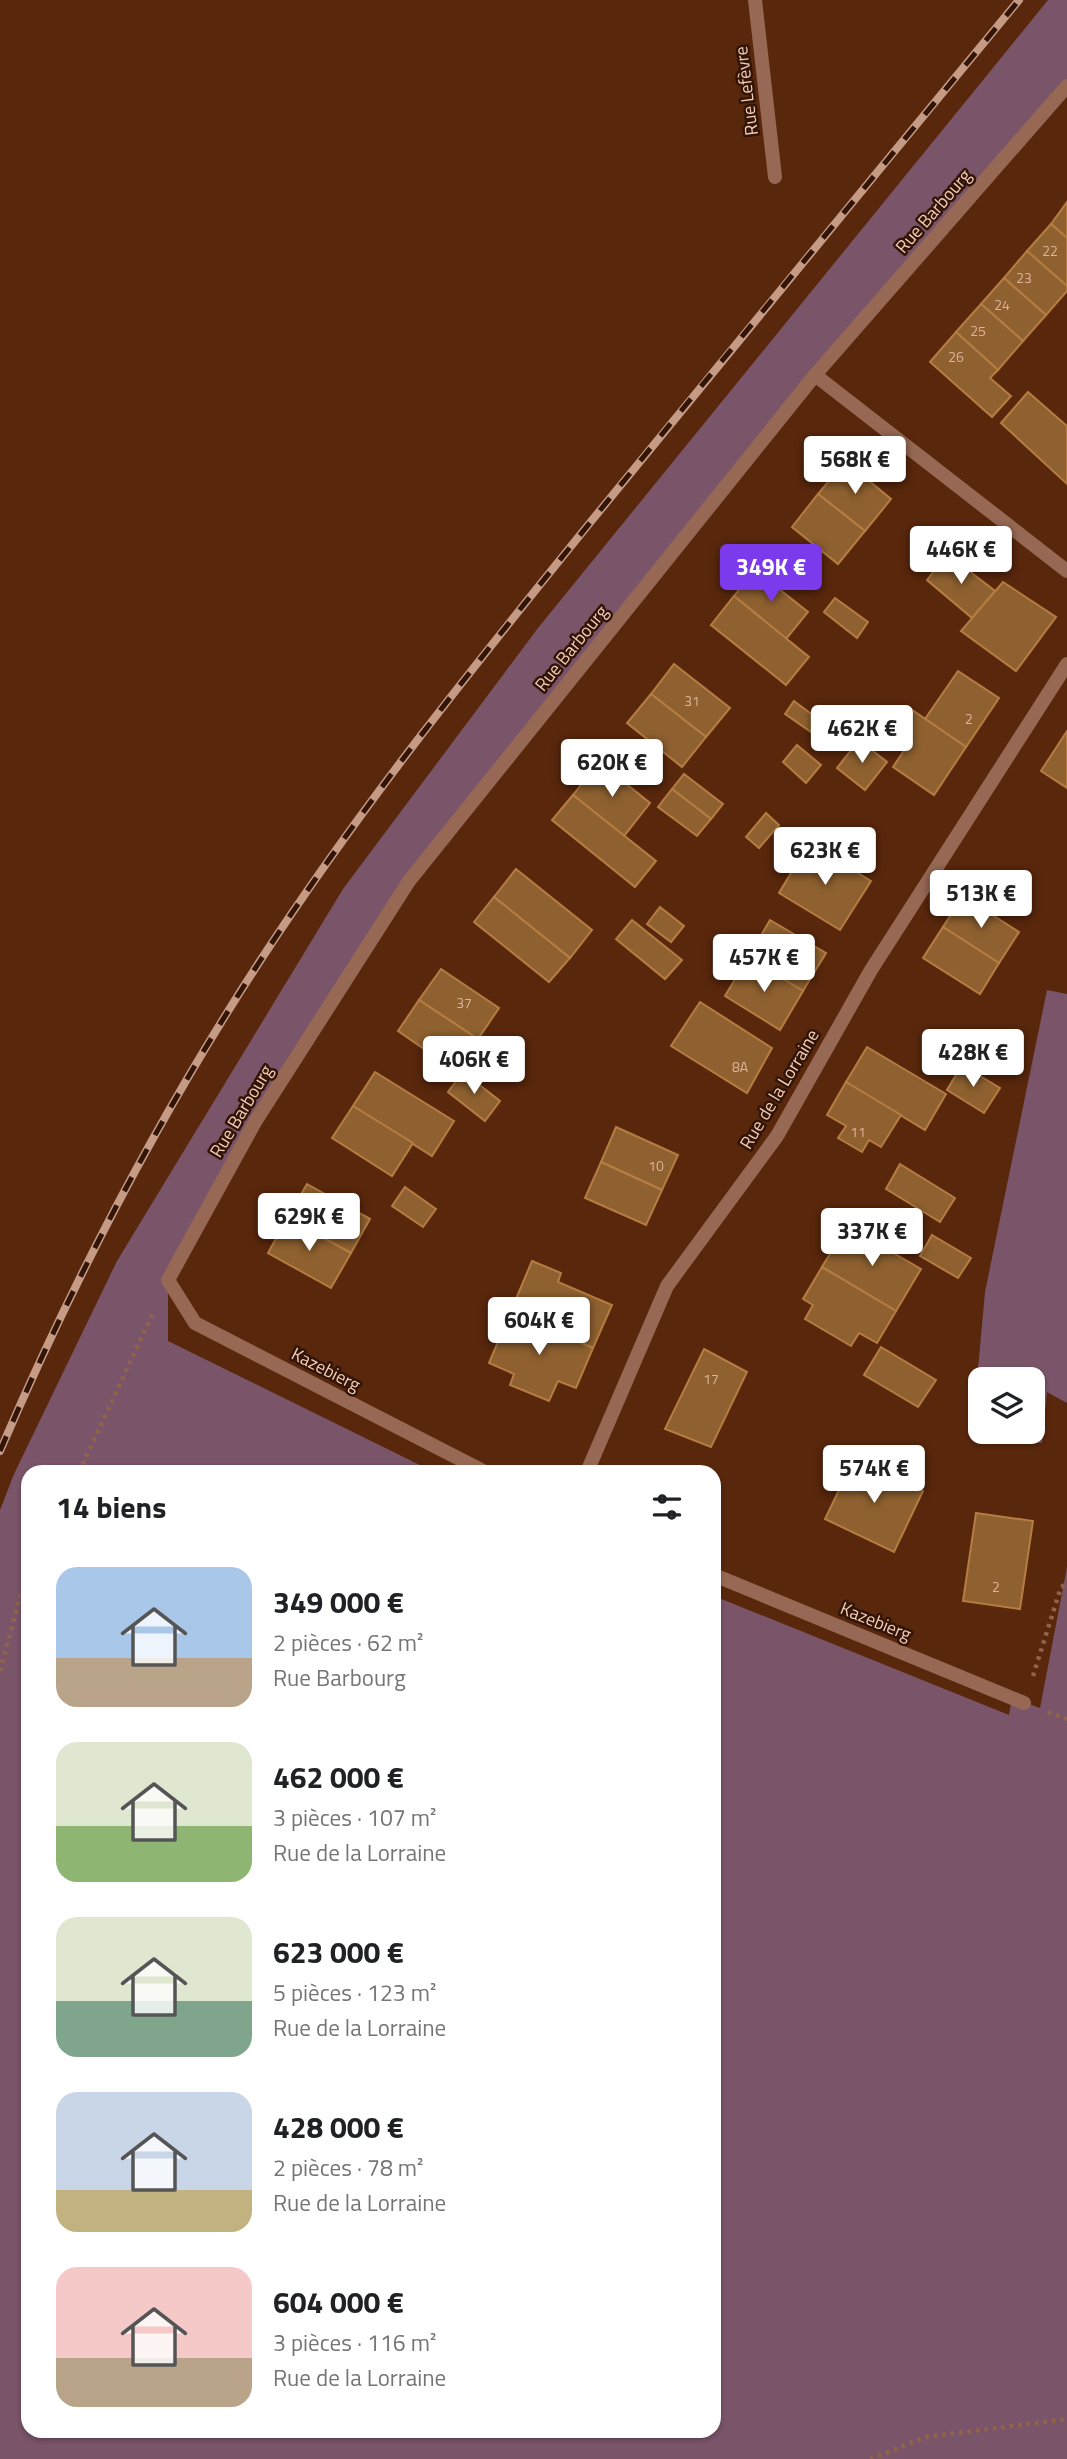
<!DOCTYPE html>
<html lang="fr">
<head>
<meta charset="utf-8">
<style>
  :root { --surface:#fff; --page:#f2f2f2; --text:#202124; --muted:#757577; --accent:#7c3aed }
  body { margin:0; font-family:"Titillium Web",sans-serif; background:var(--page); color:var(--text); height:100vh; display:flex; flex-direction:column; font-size:26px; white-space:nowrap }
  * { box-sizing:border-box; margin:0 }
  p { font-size:23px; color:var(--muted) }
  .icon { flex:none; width:38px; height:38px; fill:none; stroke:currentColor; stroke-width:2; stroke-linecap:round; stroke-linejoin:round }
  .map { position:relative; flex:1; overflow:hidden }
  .panel { position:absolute; left:21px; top:1465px; width:700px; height:973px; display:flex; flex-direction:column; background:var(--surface); border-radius:21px; box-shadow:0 2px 5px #0004 }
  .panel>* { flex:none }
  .tools { position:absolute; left:968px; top:1367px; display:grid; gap:14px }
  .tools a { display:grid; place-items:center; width:77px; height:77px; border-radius:14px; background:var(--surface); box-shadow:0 2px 5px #0004; font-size:35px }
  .price { position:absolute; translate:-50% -60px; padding:0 16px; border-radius:7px; background:#fff; color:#222; font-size:23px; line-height:46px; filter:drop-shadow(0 2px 4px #0008) }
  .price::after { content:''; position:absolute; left:50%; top:42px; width:21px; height:16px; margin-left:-10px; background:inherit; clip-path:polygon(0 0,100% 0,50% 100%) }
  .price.current { background:var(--accent); color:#fff }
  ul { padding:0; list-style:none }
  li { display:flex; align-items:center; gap:21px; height:175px; padding:0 35px }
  li span { display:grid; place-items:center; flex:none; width:196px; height:140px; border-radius:21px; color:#555 }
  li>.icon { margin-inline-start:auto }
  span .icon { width:84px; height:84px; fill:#fffc; stroke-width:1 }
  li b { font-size:30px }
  h2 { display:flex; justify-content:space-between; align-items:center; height:84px; padding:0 35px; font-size:30px }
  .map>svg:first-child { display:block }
  .green { fill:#7a5469; fill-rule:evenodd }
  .building { fill:#8f6130; stroke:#b67d42; stroke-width:2 }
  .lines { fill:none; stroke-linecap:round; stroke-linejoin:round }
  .path { stroke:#92634b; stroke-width:4.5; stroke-dasharray:3.5 5; stroke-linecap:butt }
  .street { stroke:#976954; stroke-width:14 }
  .rail-casing { stroke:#c69b86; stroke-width:8 }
  .rail { stroke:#321507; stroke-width:5; stroke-dasharray:16; stroke-linecap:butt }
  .labels { text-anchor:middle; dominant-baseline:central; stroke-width:5; stroke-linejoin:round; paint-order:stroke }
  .number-label { font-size:14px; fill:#dcb298 }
  .street-label { font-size:18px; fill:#f5cdbb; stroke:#321507 }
</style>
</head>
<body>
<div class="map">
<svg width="1067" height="2459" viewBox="0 0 1067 2459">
  <rect width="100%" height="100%" fill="#59270c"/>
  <g class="green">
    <polygon points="1048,0 1067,0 1067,86 815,375 409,881 255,1122 168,1280 168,1341 434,1472 28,1472 28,2431 714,2431 714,1596 1009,1715 1012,1698 1040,1708 1067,1567 1067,2459 0,2459 0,1510 14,1474 117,1261 343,889 538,628"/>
    <path d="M1047 990 1067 994V1403L1047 1392 1042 1443 972 1434 985 1292ZM980 1379H1032V1432H980Z"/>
  </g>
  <g class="building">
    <polygon points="1067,202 1067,238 1051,224"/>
    <polygon points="1051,224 1067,238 1067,286 1027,251"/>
    <polygon points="1027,251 1067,286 1067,291 1046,315 1004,278"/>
    <polygon points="1004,278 1046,315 1023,341 981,304"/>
    <polygon points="981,304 1023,341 998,370 956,332"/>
    <polygon points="956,332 998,370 990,378 1011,396 992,417 930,362"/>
    <polygon points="1028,392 1067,426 1067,484 1001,423"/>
    <polygon points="845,461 891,499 865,531 818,494"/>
    <polygon points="818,494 865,531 838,564 792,527"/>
    <polygon points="947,554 995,591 972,618 927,580"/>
    <polygon points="755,570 808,612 786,639 734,596"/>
    <polygon points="1003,582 1056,617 1016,671 961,631"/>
    <polygon points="734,596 809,657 786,685 711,625"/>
    <polygon points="835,598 868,622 857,638 824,612"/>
    <polygon points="674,664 730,708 706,737 651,694"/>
    <polygon points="958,671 999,698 966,747 925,719"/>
    <polygon points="651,694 706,737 682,767 627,723"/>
    <polygon points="794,701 822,722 814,734 785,714"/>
    <polygon points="908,707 966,747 934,795 893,767 909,743 892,731"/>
    <polygon points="1067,731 1067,788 1041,771"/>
    <polygon points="859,740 887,762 865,790 837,768"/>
    <polygon points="797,745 821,765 806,783 783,762"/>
    <polygon points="599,762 650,803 624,836 573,795"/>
    <polygon points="684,774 723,804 711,819 672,789"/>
    <polygon points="672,789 711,819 697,836 658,807"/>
    <polygon points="573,795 656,861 635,887 552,820"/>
    <polygon points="766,813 779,825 759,848 746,837"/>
    <polygon points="809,843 871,881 840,930 779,893"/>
    <polygon points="516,869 592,930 570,958 494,897"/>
    <polygon points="963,896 1019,932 999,963 943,927"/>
    <polygon points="494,897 570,958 549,982 474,922"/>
    <polygon points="660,907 684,926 671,942 647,924"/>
    <polygon points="632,920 682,960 665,979 616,939"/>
    <polygon points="770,920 826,953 803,991 748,958"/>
    <polygon points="943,927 999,963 980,994 923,958"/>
    <polygon points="748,958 803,991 780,1030 725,996"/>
    <polygon points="441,969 499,1008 478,1039 419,1000"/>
    <polygon points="419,1000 478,1039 456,1071 398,1031"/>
    <polygon points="700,1002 772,1048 747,1093 671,1046"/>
    <polygon points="867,1047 946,1094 925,1130 846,1082"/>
    <polygon points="962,1065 1000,1088 984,1113 947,1090"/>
    <polygon points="375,1072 454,1121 432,1156 353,1106"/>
    <polygon points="463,1072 500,1101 485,1121 448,1092"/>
    <polygon points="846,1082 901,1115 881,1147 869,1140 862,1152 838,1138 846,1126 827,1115"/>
    <polygon points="353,1106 413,1143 392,1176 332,1138"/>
    <polygon points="616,1127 678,1155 662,1190 601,1162"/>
    <polygon points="601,1162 662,1190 646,1225 585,1198"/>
    <polygon points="900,1164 955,1198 940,1222 886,1189"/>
    <polygon points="307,1184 370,1219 351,1253 287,1218"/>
    <polygon points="405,1187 436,1209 423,1227 392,1206"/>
    <polygon points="287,1218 351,1253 331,1288 268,1253"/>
    <polygon points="847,1226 921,1269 896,1311 822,1267"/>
    <polygon points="932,1235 971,1258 958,1278 920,1256"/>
    <polygon points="532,1261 561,1273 558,1282 612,1305 593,1348 510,1313"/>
    <polygon points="822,1267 896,1311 877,1343 859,1333 851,1346 805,1319 813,1305 803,1299"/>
    <polygon points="510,1313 593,1348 576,1388 558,1381 549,1401 510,1385 514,1374 489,1363"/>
    <polygon points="881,1347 936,1380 918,1407 864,1375"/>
    <polygon points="704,1349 747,1372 711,1447 665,1429"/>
    <polygon points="854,1459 923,1491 894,1552 825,1519"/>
    <polygon points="976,1513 1033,1521 1020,1609 963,1601"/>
  </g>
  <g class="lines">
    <g class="path">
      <polyline points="79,1472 153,1313"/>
      <polyline points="0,1671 20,1597 28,1581"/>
      <polyline points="1033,1676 1061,1587 1067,1584"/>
      <polyline points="1048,1712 1067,1719"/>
      <polyline points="870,2459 926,2437 1067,2419"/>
    </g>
    <g class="street">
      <polyline points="755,0 775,177"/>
      <polyline points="815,375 1067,571"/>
      <polyline points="485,1472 195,1323 168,1280 255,1122 409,881 815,375 1067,86"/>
      <polyline points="587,1472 667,1286 777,1136 871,970 1067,664"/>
      <polyline points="714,1575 1024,1703"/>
    </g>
    <defs>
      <path id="rail" d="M0 1451C73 1281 159 1116 260 961 361 806 477 662 593 519 734 345 877 173 1019 0"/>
    </defs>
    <use href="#rail" class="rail-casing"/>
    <use href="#rail" class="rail"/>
  </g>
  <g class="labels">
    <g class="number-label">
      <text x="1050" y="250">22</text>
      <text x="1024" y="277">23</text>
      <text x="1002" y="304">24</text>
      <text x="978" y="330">25</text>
      <text x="956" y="356">26</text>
      <text x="692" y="700">31</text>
      <text x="969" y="718">2</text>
      <text x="464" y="1002">37</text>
      <text x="740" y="1066">8A</text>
      <text x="858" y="1131">11</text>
      <text x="656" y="1165">10</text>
      <text x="711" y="1378">17</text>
      <text x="996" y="1586">2</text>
    </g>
    <g class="street-label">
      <text transform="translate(746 91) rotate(-97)">Rue Lefèvre</text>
      <text transform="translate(933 211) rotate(-49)">Rue Barbourg</text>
      <text transform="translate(571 648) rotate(-51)">Rue Barbourg</text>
      <text transform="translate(779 1089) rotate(-59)">Rue de la Lorraine</text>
      <text transform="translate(241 1111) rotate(-59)">Rue Barbourg</text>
      <text transform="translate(326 1369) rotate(27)">Kazebierg</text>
      <text transform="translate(876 1621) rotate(22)">Kazebierg</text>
    </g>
  </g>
</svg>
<div class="tools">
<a><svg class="icon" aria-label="layers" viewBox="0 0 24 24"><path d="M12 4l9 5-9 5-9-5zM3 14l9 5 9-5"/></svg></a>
</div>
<b class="price" style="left:855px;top:496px">568K €</b>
<b class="price" style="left:961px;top:586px">446K €</b>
<b class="price current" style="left:771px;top:604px">349K €</b>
<b class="price" style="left:862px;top:765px">462K €</b>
<b class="price" style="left:612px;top:799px">620K €</b>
<b class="price" style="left:825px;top:887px">623K €</b>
<b class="price" style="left:981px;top:930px">513K €</b>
<b class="price" style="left:764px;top:994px">457K €</b>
<b class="price" style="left:973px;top:1089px">428K €</b>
<b class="price" style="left:474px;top:1096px">406K €</b>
<b class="price" style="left:309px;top:1253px">629K €</b>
<b class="price" style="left:872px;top:1268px">337K €</b>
<b class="price" style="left:539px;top:1357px">604K €</b>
<b class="price" style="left:874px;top:1505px">574K €</b>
<section class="panel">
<h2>14 biens<svg class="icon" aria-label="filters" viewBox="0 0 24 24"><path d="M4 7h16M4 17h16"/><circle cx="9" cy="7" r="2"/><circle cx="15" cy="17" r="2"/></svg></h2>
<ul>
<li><span style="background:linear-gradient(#a9c7e8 65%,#b9a48a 0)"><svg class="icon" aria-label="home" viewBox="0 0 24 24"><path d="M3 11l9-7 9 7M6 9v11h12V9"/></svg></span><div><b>349 000 €</b><p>2 pièces · 62 m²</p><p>Rue Barbourg</p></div></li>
<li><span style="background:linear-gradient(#dfe7d0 60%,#8fb573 0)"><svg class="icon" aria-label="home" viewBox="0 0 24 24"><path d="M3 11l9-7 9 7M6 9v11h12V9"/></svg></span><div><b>462 000 €</b><p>3 pièces · 107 m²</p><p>Rue de la Lorraine</p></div></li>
<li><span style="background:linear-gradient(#dfe7d0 60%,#7fa58c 0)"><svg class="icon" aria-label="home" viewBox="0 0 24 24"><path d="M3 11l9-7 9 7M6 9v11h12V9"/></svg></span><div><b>623 000 €</b><p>5 pièces · 123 m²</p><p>Rue de la Lorraine</p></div></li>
<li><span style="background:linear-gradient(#c9d6e8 70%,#c2b280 0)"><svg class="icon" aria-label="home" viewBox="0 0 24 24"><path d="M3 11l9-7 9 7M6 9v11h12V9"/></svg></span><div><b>428 000 €</b><p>2 pièces · 78 m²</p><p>Rue de la Lorraine</p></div></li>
<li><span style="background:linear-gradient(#f6c9c9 65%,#b9a48a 0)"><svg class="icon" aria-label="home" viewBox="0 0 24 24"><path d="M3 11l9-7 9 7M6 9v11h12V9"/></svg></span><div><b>604 000 €</b><p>3 pièces · 116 m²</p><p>Rue de la Lorraine</p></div></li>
</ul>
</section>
</div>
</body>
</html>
